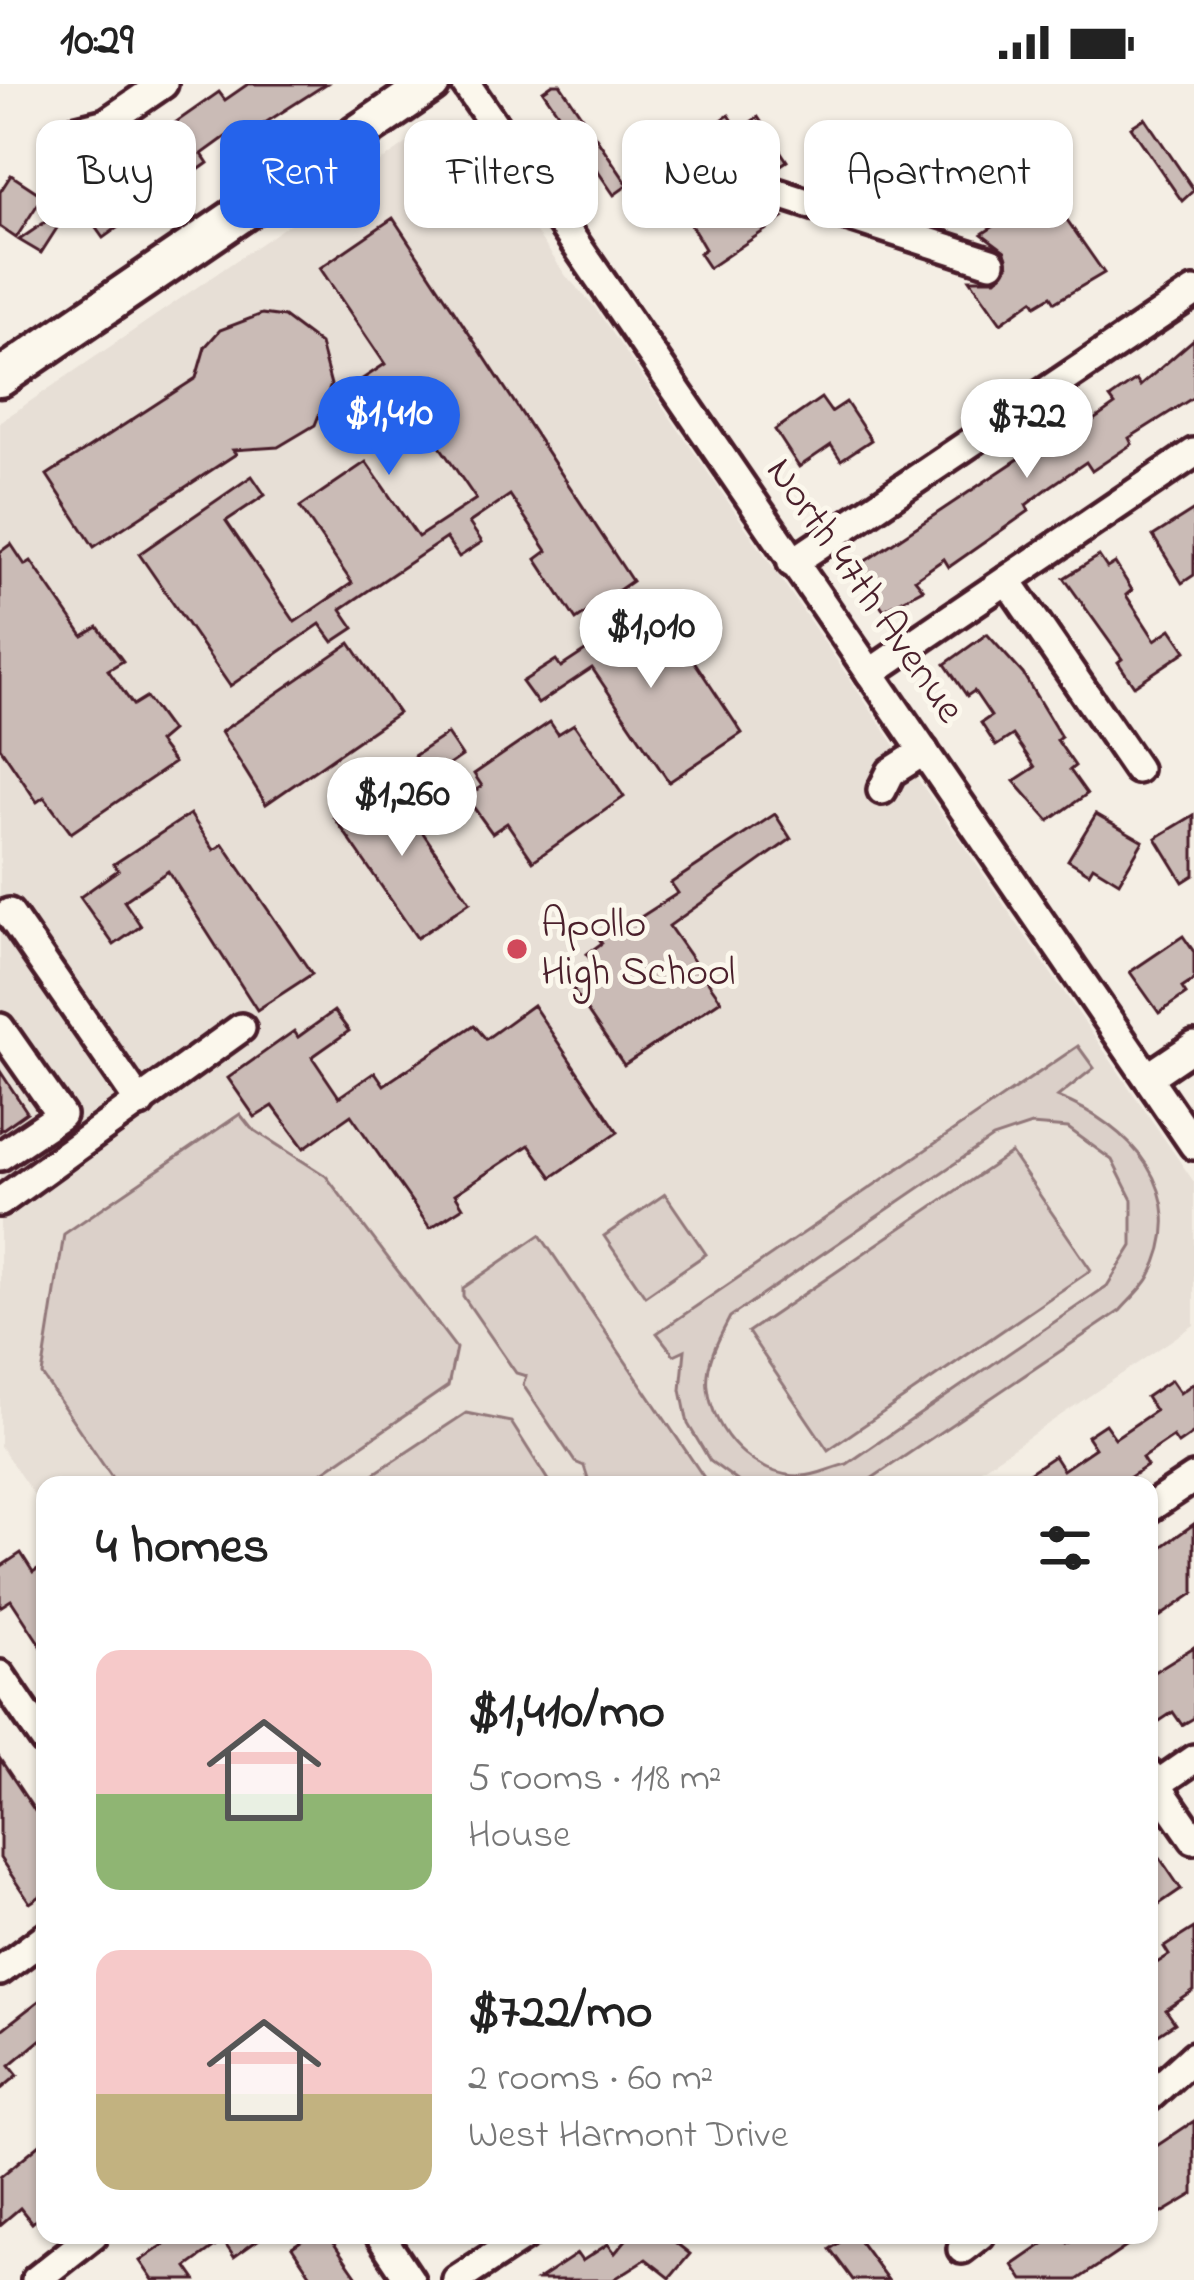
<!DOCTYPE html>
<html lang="en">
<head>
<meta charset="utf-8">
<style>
  :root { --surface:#fff; --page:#f6f6f6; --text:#222; --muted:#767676; --accent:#2563eb }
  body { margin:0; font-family:"Indie Flower",sans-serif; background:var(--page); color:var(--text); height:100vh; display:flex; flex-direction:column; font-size:45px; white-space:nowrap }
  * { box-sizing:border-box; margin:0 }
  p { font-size:39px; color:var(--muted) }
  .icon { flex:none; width:66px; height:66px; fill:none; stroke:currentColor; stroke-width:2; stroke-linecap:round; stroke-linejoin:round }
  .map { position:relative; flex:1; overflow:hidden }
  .details { position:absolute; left:36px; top:1392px; width:1122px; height:768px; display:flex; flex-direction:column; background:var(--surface); border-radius:24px; box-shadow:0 3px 9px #0004 }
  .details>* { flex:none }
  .guide { position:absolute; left:36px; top:36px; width:1122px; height:108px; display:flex; gap:24px }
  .price { position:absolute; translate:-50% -102px; padding:0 27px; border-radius:42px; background:#fff; color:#222; font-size:39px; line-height:78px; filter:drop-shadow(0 3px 6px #0008) }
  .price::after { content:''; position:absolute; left:50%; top:72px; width:36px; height:27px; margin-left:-18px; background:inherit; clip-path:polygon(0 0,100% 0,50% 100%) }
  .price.on { background:var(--accent); color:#fff }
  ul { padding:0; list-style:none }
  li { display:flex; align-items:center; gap:36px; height:300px; padding:0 60px }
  li span { display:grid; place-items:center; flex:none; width:336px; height:240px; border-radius:24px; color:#555 }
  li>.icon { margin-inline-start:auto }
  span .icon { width:144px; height:144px; fill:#fffc; stroke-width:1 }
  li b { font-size:51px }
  h2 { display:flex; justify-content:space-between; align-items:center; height:144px; padding:0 60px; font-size:51px }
  .pill { padding:0 42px; border-radius:24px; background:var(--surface); box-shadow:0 3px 9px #0004; font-size:42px; line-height:108px }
  .pill.on { background:var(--accent); color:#fff }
  .status { display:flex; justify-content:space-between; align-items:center; height:84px; padding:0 60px; background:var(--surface); direction:ltr }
  .status svg { height:33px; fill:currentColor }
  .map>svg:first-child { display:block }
  .built { fill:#e7dfd6 }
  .green { fill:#dbd0c9; stroke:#92787a; stroke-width:3; fill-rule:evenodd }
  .building { fill:#cabbb6; stroke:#4a1f2b; stroke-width:3 }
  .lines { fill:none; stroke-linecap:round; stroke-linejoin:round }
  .minor-casing { stroke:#4a1f2b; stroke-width:36 }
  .major-casing { stroke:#4a1f2b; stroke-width:45 }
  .minor { stroke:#fbf7ec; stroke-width:27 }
  .major { stroke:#fbf7ec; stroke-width:36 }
  .poi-dot { fill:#d1495b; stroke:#fbf7ec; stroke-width:4.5 }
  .labels { text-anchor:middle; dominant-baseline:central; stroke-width:10; stroke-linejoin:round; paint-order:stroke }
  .street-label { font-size:42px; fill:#4a1f2b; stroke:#fbf7ec }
  .poi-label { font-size:42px; fill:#4a1f2b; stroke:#fbf7ec; text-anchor:start }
</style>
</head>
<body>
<div class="status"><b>10:29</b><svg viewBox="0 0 49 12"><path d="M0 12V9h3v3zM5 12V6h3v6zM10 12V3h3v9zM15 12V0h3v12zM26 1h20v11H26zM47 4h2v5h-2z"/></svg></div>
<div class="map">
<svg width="1194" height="2196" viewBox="0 0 1194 2196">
  <rect width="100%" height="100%" fill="#f4eee4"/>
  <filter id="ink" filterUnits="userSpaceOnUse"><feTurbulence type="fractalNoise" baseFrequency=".00833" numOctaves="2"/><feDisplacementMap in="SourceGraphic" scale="24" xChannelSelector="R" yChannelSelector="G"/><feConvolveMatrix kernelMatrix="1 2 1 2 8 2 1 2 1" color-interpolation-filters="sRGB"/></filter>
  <g filter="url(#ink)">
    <polygon class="built" points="448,38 470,51 566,192 594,222 1194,1098 1194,1241 958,1401 45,1401 45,1427 0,1362 0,338 428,45"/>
    <g class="green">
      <path d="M1078 962 1094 984 1057 1013C1129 1040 1194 1109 1150 1192 1144 1204 1129 1216 1120 1227L862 1401H743L710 1377 688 1340 681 1306 685 1266 674 1271 657 1249ZM1031 1041 1068 1044 1112 1076 1132 1116V1162L1107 1202 847 1380C833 1383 816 1392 802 1392 754 1393 713 1349 708 1304 705 1279 719 1254 730 1233L992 1054Z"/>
      <polygon points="240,1030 251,1044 326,1092 456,1264 448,1302 304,1401 117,1401 42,1291 64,1150"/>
      <polygon points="1011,1069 1091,1186 828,1366 748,1248"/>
      <polygon points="665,1110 706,1170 645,1212 604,1152"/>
      <polygon points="540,1151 709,1401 590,1401 584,1382 575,1378 523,1301 526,1292 516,1289 463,1212 463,1204"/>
      <polygon points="466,1329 511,1338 551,1401 357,1401"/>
    </g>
    <g class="building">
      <polygon points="248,0 326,0 232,60 227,52 202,70 208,79 103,154 76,116 121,78 125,85 164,57 159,50 219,8 225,16"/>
      <polygon points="553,0 560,0 628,101 614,111 543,7"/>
      <polygon points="729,31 739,46 758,33 787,77 758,96 756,104 759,119 783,134 709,184 699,169 705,165 655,80"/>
      <polygon points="1145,34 1194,106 1182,117 1131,43"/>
      <polygon points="11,91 43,112 16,154 0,143 0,108"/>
      <polygon points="1037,114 1048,130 1058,123 1104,189 1055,218 1051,212 1036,221 1033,216 1001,239 970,195 996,195 1008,182 1005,167 982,150"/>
      <polygon points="73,119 41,169 19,156"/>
      <polygon points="393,134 632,497 576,536 536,475 547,467 510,411 469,439 482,458 459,473 446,454 341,525 354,544 333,558 320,540 230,602 139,470 252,392 265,411 226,437 295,538 352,499 300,423 366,378 418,453 476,415 406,313 369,338 346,306 385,280 320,184"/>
      <polygon points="262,230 284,233 320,260 331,301 315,341 278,363 233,366 236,370 94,463 47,391 196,294 205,263 220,246"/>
      <polygon points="1194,255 1194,313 1129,354 1132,360 1092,387 1086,378 1051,402 1026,421 1029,427 949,483 944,475 915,495 923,505 884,526 855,484 1047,356 1038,343 1053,333 1058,339 1078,325 1088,340 1115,321 1110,314 1136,296 1140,302"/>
      <polygon points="821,314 831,328 846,318 871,356 841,376 831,361 799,383 775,346"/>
      <polygon points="1194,426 1194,491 1182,499 1153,452"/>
      <polygon points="11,460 25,481 31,477 83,552 98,543 123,577 108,586 133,621 146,613 171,647 158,658 174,679 71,749 44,713 37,718 0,663 0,468"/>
      <polygon points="1099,472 1107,484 1115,479 1132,506 1126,511 1155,556 1171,545 1186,567 1134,602 1118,578 1122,575 1064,494"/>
      <polygon points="656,520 742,649 669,698 592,584 538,620 522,598 556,576 561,583"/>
      <polygon points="987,550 1023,590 1061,653 1057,656 1075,682 1070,686 1087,710 1049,737 1014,697 1035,683 1013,651 996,662 981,639 991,632 974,607 967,612 945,580"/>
      <polygon points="350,559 398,629 266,720 221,648"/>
      <polygon points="550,638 558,650 574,640 624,713 533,777 507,739 492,749 466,713 482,702 474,690"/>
      <polygon points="447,650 462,672 430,694 414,672"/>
      <polygon points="387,696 470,818 417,854 334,733"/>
      <polygon points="190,730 214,766 223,760 312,890 257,926 168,787 124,817 141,842 114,861 80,813 118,786 114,780"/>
      <polygon points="775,730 791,755 669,842 721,916 624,981 573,906 598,888 587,870 602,859 598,853 611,845 616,849 678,809 671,799"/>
      <polygon points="1096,730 1143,757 1119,798 1093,782 1089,789 1068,776"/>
      <polygon points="1194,731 1194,791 1183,798 1156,754"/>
      <polygon points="1183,852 1194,868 1194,896 1182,904 1186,910 1159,929 1130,888"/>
      <polygon points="533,921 618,1048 552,1093 529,1061 455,1110 463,1123 430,1144 351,1031 304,1064 273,1022 255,1033 228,994 294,947 298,953 334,927 349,947 312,973 339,1013 375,988 384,1001 474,941 486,955"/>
      <polygon points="0,987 27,1028 0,1047"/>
      <polygon points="1171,1296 1180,1309 1194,1299 1194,1349 1178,1360 1173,1353 1142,1374 1147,1382 1118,1401 1011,1401 1054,1372 1063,1386 1095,1364 1087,1352 1105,1340 1115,1354 1155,1327 1146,1313"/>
      <polygon points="1194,1440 1194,1509 1155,1536 1149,1527 1149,1472"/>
      <polygon points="21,1469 33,1488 39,1484 45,1494 45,1568 11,1516 0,1523 0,1483"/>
      <polygon points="1194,1563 1194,1634 1182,1641 1173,1628 1149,1644 1149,1591"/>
      <polygon points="0,1675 45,1742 45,1809 30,1819 0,1774"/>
      <polygon points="1149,1758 1181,1805 1149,1827"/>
      <polygon points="1194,1844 1194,1907 1166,1926 1175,1939 1149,1956 1149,1884 1169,1871 1164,1863"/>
      <polygon points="45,1912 45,1952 10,1981 18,1991 0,2006 0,1947"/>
      <polygon points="1194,2037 1194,2110 1149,2137 1149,2067"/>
      <polygon points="45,2056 45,2128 32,2139 20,2124 0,2141 0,2093"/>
      <polygon points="178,2151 265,2151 234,2173 223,2157 187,2183 196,2196 153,2196 140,2177"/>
      <polygon points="310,2151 328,2151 359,2196 314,2196 292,2163"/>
      <polygon points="630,2151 666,2151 690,2170 670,2194 646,2175 613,2196 538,2196 577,2170 582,2177 608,2160 615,2169"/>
      <polygon points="850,2151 855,2151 888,2196 853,2196 830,2165"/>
      <polygon points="1039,2151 1063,2151 1068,2159 1081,2151 1144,2151 1077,2196 1023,2196 1013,2181 1045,2159"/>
    </g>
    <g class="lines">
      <defs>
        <g id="minor">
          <polyline points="466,0 1194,1061"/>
          <polyline points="58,51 106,39 163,0"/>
          <polyline points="773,108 991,178"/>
          <polyline points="792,479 1194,208"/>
          <polyline points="1007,496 1137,685"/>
          <polyline points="870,589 1194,369"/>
          <polyline points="882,706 891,688 924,667"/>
          <polyline points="9,829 140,1019"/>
          <polyline points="0,944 61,1031 0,1072"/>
          <polyline points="1148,993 1194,962"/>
          <polyline points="0,1118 241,944"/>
          <polyline points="1149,1424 1194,1394"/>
          <polyline points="0,1591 45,1657"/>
          <polyline points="1149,1690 1194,1755"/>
          <polyline points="1149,1706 1194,1675"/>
          <polyline points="0,1887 45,1853"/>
          <polyline points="1149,2013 1194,1972"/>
          <polyline points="380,2151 410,2196"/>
          <polyline points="962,2165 980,2151"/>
          <polyline points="36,2196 93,2151"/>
          <polyline points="457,2196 526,2151"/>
        </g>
        <polyline id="major" points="0,294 431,0"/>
      </defs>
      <use href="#minor" class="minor-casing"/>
      <use href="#major" class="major-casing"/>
      <use href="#minor" class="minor"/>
      <use href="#major" class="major"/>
    </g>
  </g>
  <circle class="poi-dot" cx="517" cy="865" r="12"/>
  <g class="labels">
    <g class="street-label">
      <text transform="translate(864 507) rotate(55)">North 47th Avenue</text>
    </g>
    <g class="poi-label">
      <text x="541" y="841">Apollo<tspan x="541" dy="48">High School</tspan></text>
    </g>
  </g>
</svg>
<b class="price on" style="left:389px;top:394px">$1,410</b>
<b class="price" style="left:1027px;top:397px">$722</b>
<b class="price" style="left:651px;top:607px">$1,010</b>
<b class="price" style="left:402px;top:775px">$1,260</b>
<div class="guide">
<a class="pill">Buy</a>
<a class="pill on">Rent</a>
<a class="pill">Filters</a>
<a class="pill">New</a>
<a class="pill">Apartment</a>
</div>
<section class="details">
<h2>4 homes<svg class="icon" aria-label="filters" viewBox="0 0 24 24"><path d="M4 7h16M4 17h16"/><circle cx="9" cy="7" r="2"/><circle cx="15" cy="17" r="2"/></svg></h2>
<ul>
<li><span style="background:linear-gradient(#f6c9c9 60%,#8fb573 0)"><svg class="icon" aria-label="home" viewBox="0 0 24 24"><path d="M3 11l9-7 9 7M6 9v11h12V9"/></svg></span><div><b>$1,410/mo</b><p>5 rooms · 118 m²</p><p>House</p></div></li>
<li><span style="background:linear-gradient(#f6c9c9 60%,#c2b280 0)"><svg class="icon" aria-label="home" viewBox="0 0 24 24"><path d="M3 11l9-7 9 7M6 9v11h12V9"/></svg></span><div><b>$722/mo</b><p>2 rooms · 60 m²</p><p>West Harmont Drive</p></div></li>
</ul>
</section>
</div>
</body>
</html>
